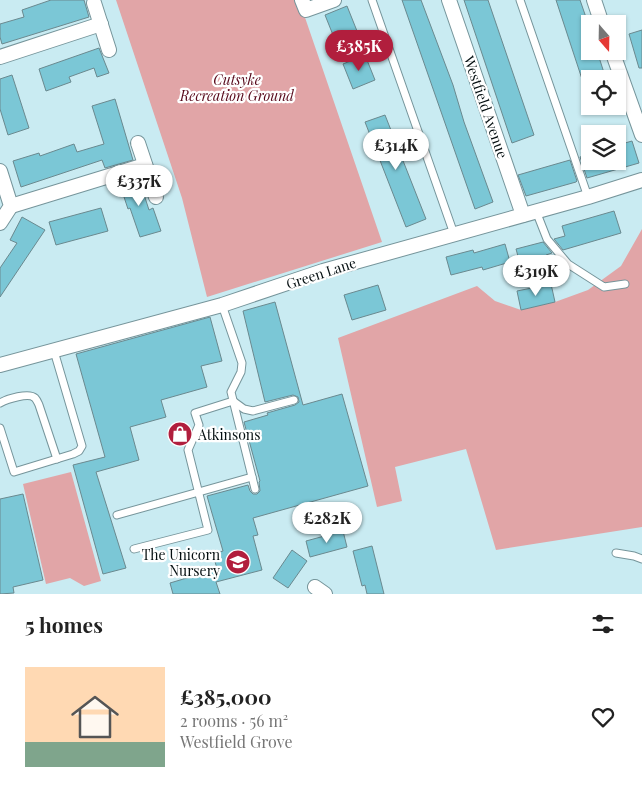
<!DOCTYPE html>
<html lang="en">
<head>
<meta charset="utf-8">
<style>
  :root { --surface:#fff; --page:#f6f6f6; --text:#222; --muted:#767676; --line:#e0e0e0; --accent:#b11e3d }
  body { margin:0; font-family:"Playfair Display",serif; background:var(--page); color:var(--text); height:100vh; display:flex; flex-direction:column; font-size:19px; white-space:nowrap }
  * { box-sizing:border-box; margin:0 }
  p { font-size:16px; color:var(--muted) }
  .icon { flex:none; width:28px; height:28px; fill:none; stroke:currentColor; stroke-width:2; stroke-linecap:round; stroke-linejoin:round }
  .map { position:relative; height:594px; overflow:hidden }
  .sheet { display:flex; flex-direction:column; background:var(--surface); flex:1 }
  .sheet>* { flex:none }
  .needle { width:32px; rotate:160deg }
  .controls { position:absolute; left:581px; top:15px; display:grid; gap:10px }
  .controls a { display:grid; place-items:center; width:45px; height:45px; border-radius:0px; background:var(--surface); box-shadow:0 1px 4px #0004; font-size:25px }
  .price { position:absolute; translate:-50% -42px; padding:0 11px; border-radius:18px; background:#fff; color:#222; font-size:16px; line-height:32px; filter:drop-shadow(0 1px 2px #0008) }
  .price::after { content:''; position:absolute; left:50%; top:30px; width:15px; height:11px; margin-left:-8px; background:inherit; clip-path:polygon(0 0,100% 0,50% 100%) }
  .price.selected { background:var(--accent); color:#fff }
  ul { padding:0; list-style:none }
  li { display:flex; align-items:center; gap:15px; height:125px; padding:0 25px }
  li+li { border-top:1px solid var(--line) }
  li span { display:grid; place-items:center; flex:none; width:140px; height:100px; border-radius:0px; color:#555 }
  li>.icon { margin-inline-start:auto }
  span .icon { width:60px; height:60px; fill:#fffc; stroke-width:1 }
  li b { font-size:21px }
  h2 { display:flex; justify-content:space-between; align-items:center; height:60px; padding:0 25px; font-size:21px }
  .map>svg:first-child { display:block }
  .green { fill:#e1a5a7 }
  .building { fill:#7bc7d6; stroke:#6a898f }
  .lines { fill:none; stroke-linecap:round; stroke-linejoin:round }
  .service-casing { stroke:#76959b; stroke-width:9 }
  .minor-casing { stroke:#76959b; stroke-width:16 }
  .service { stroke:#fff; stroke-width:7 }
  .minor { stroke:#fff; stroke-width:14 }
  .labels { text-anchor:middle; dominant-baseline:central; stroke-width:4.5; stroke-linejoin:round; paint-order:stroke }
  .park-label { font-size:14px; font-style:italic; fill:#560719; stroke:#fff }
  .street-label { font-size:14px; fill:#040e10; stroke:#fff }
  .poi-label { font-size:14px; fill:#040e10; stroke:#fff; text-anchor:start }
</style>
</head>
<body>
<div class="map">
<svg width="642" height="594" viewBox="0 0 642 594">
  <rect width="100%" height="100%" fill="#c9ebf2"/>
  <g class="green">
    <polygon points="116,0 299,0 382,242 207,297 182,198"/>
    <polygon points="642,229 642,527 496,550 466,449 395,467 402,501 377,507 338,338 477,286 495,301 521,310 555,302 588,290 621,266"/>
    <polygon points="71,472 101,581 84,586 70,578 46,584 23,484"/>
  </g>
  <g class="building">
    <polygon points="51,0 84,0 89,17 2,44 0,37 0,24 24,17 22,10"/>
    <polygon points="402,0 421,0 453,85 464,122 493,202 475,209"/>
    <polygon points="464,0 488,0 534,135 512,143"/>
    <polygon points="556,0 580,0 590,29 590,51 597,51 606,79 582,79"/>
    <polygon points="347,6 357,31 335,40 325,15"/>
    <polygon points="642,30 642,68 639,68 629,34"/>
    <polygon points="99,48 109,73 97,77 94,68 69,77 71,82 46,91 39,69"/>
    <polygon points="365,55 375,80 353,89 343,64"/>
    <polygon points="12,75 29,128 8,135 0,109 0,79"/>
    <polygon points="115,99 133,160 105,168 102,160 21,187 13,161 39,153 40,156 74,144 77,152 104,144 92,106"/>
    <polygon points="385,115 426,219 406,227 365,122"/>
    <polygon points="632,141 639,163 587,178 580,157 590,154 590,161 618,161 618,145"/>
    <polygon points="570,160 577,181 576,182 526,196 518,175"/>
    <polygon points="138,176 149,210 153,208 161,231 140,237 130,208 128,209 123,194 121,195 117,183"/>
    <polygon points="101,208 108,231 56,245 49,222"/>
    <polygon points="614,211 621,233 563,250 554,239 565,236 562,226"/>
    <polygon points="22,217 45,230 0,297 0,268 17,243 10,240"/>
    <polygon points="543,242 552,253 546,255 548,260 521,267 516,249"/>
    <polygon points="505,244 510,262 483,270 482,267 451,275 446,257 473,250 474,253"/>
    <polygon points="551,284 555,302 521,310 517,291"/>
    <polygon points="378,285 386,310 352,320 344,295"/>
    <polygon points="275,302 303,405 342,394 368,486 253,518 258,535 253,536 262,570 216,582 220,594 173,594 170,583 217,569 213,554 223,551 207,496 248,485 250,491 253,494 257,494 260,491 259,482 260,481 244,422 268,415 267,413 295,405 299,402 298,397 293,395 265,402 243,311"/>
    <polygon points="210,317 222,361 201,366 207,387 161,400 166,417 130,427 139,460 96,472 126,568 103,574 73,465 105,457 76,354"/>
    <polygon points="23,494 43,580 13,587 14,593 0,594 0,499"/>
    <polygon points="343,531 347,547 310,557 306,541"/>
    <polygon points="372,546 384,594 367,594 365,585 362,586 353,551"/>
    <polygon points="292,550 307,561 288,588 273,578"/>
  </g>
  <g class="lines">
    <defs>
      <g id="service">
        <polyline points="372,0 454,234"/>
        <polyline points="520,0 588,197"/>
        <polyline points="536,211 547,239 568,264 604,287 625,284"/>
        <polyline points="222,305 242,363 241,372 231,392 255,489"/>
        <path d="M0 403C7 399 29 392 35 398 37 400 38 403 39 405L57 459"/>
        <polyline points="0,428 14,472 73,454 79,451 82,446 54,351"/>
        <polyline points="117,515 252,477"/>
        <polyline points="134,549 208,530 188,450 199,425 195,413 233,401 244,409 253,411 294,400"/>
        <polyline points="616,553 634,556 642,559"/>
      </g>
      <g id="minor">
        <polyline points="302,0 306,10 334,0"/>
        <polyline points="449,0 523,215"/>
        <polyline points="594,0 602,24"/>
        <polyline points="94,3 109,50"/>
        <polyline points="612,51 642,135"/>
        <polyline points="0,57 101,24"/>
        <polyline points="138,143 156,197"/>
        <polyline points="0,171 11,206 0,223"/>
        <polyline points="11,206 145,165"/>
        <polyline points="0,365 222,305 323,271 588,197 642,180"/>
        <polyline points="315,587 325,594"/>
      </g>
    </defs>
    <use href="#service" class="service-casing"/>
    <use href="#minor" class="minor-casing"/>
    <use href="#service" class="service"/>
    <use href="#minor" class="minor"/>
  </g>
  <defs>
    <symbol id="shop-disc" viewBox="-11 -11 22 22"><circle r="9.5" fill="#b11e3d" stroke="#fff"/><path d="M-5-2.5h2.3a2.7 3.5 0 0 1 5.4 0H5L5.5 6h-11ZM-1.5-2.5h3a1.5 2.3 0 0 0-3 0Z" fill="#fff"/></symbol>
    <symbol id="school-disc" viewBox="-11 -11 22 22"><circle r="9.5" fill="#b11e3d" stroke="#fff"/><path d="M0-5L7-2L0 1L-7-2ZM-4 1L0 2.5L4 1V4Q0 6-4 4Z" fill="#fff"/></symbol>
  </defs>
  <g fill-rule="evenodd">
    <use href="#shop-disc" x="166" y="420" width="28" height="28"/>
    <use href="#school-disc" x="224" y="548" width="28" height="28"/>
  </g>
  <g class="labels">
    <g class="park-label">
      <text x="237" y="79">Cutsyke<tspan x="237" dy="16">Recreation Ground</tspan></text>
    </g>
    <g class="street-label">
      <text transform="translate(486 107) rotate(71)">Westfield Avenue</text>
      <text transform="translate(321 273) rotate(-18)">Green Lane</text>
    </g>
    <g class="poi-label">
      <text x="198" y="434">Atkinsons</text>
      <text x="220" y="554" text-anchor="end">The Unicorn<tspan x="220" dy="16">Nursery</tspan></text>
    </g>
  </g>
</svg>
<div class="controls">
<a><svg class="needle" viewBox="-14 -14 28 28"><path d="M0-13l5 13h-10z" fill="#e53935"/><path d="M0 13l5-13h-10z" fill="#767676"/></svg></a>
<a><svg class="icon" aria-label="locate" viewBox="0 0 24 24"><circle cx="12" cy="12" r="6"/><path d="M12 2v4M12 18v4M2 12h4M18 12h4"/></svg></a>
<a><svg class="icon" aria-label="layers" viewBox="0 0 24 24"><path d="M12 4l9 5-9 5-9-5zM3 14l9 5 9-5"/></svg></a>
</div>
<b class="price selected" style="left:359px;top:72px">£385K</b>
<b class="price" style="left:396px;top:171px">£314K</b>
<b class="price" style="left:139px;top:207px">£337K</b>
<b class="price" style="left:536px;top:297px">£319K</b>
<b class="price" style="left:327px;top:544px">£282K</b>
</div>
<section class="sheet">
<h2>5 homes<svg class="icon" aria-label="filters" viewBox="0 0 24 24"><path d="M4 7h16M4 17h16"/><circle cx="9" cy="7" r="2"/><circle cx="15" cy="17" r="2"/></svg></h2>
<ul>
<li><span style="background:linear-gradient(#ffd9b3 75%,#7fa58c 0)"><svg class="icon" aria-label="home" viewBox="0 0 24 24"><path d="M3 11l9-7 9 7M6 9v11h12V9"/></svg></span><div><b>£385,000</b><p>2 rooms · 56 m²</p><p>Westfield Grove</p></div><svg class="icon" aria-label="heart" viewBox="0 0 24 24"><path d="M12 20l-8-8c-3-5 5-10 8-4 3-6 11-1 8 4z"/></svg></li>
</ul>
</section>
</body>
</html>
